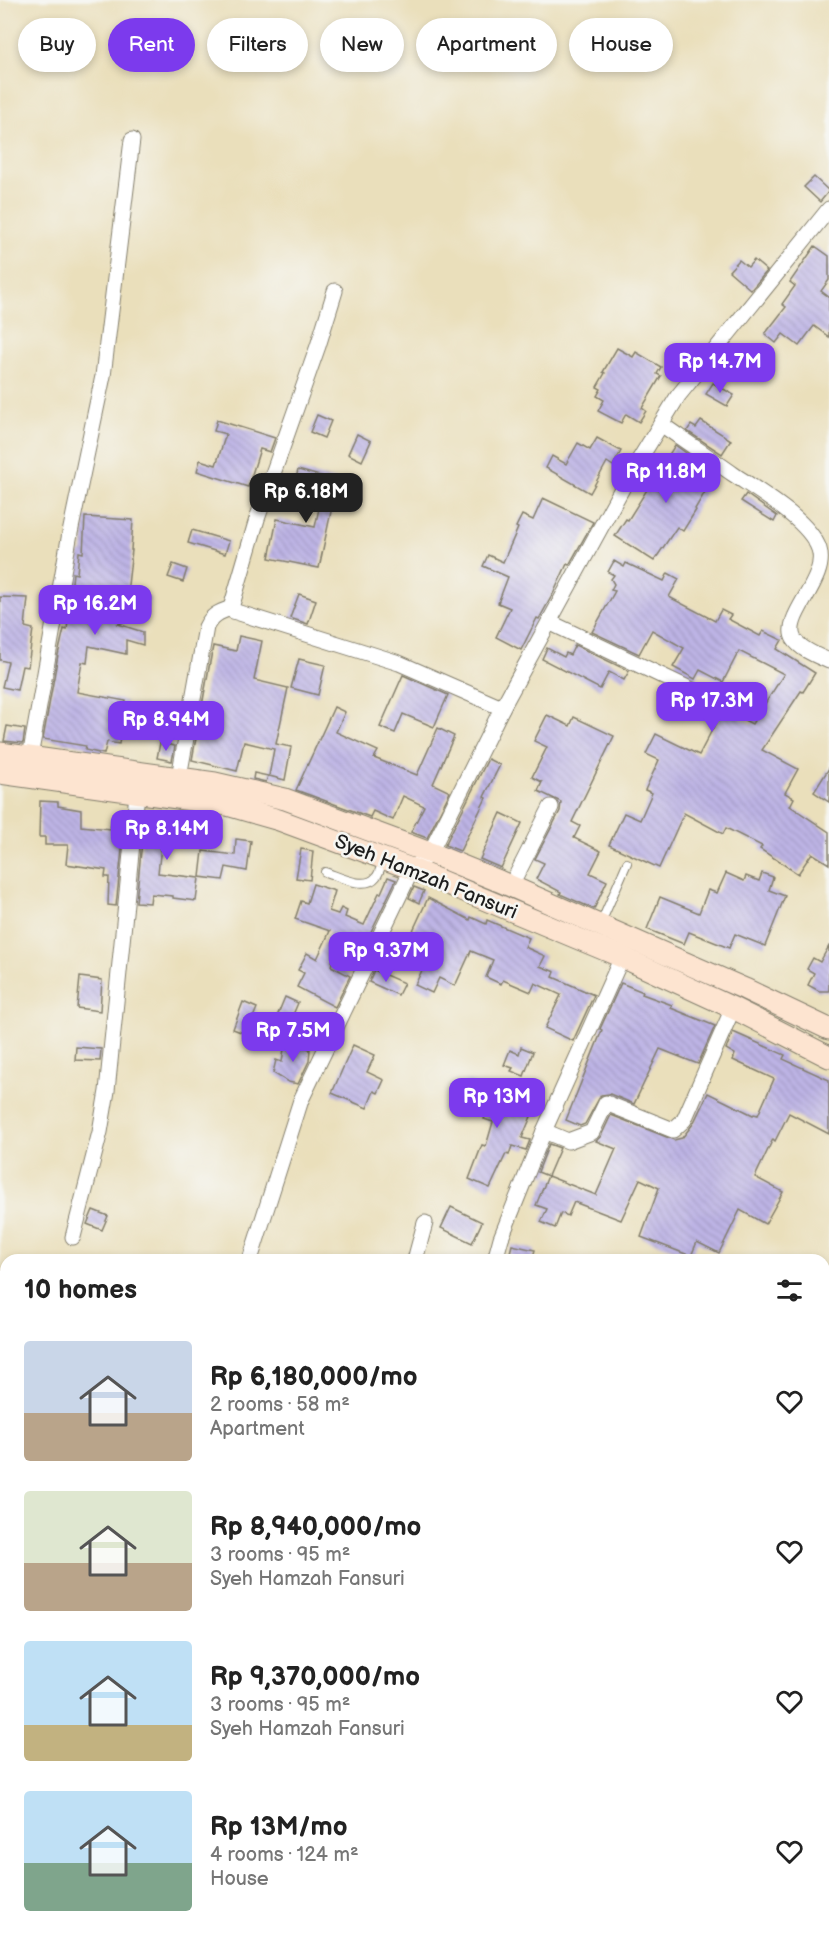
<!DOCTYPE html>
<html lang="en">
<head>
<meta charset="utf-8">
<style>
  :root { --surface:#fff; --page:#f2f2f2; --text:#222; --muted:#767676; --accent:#7c3aed }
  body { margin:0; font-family:"Balsamiq Sans",sans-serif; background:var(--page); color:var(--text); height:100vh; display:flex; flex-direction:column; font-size:22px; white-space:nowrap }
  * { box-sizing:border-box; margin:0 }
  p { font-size:20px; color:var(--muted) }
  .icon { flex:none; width:33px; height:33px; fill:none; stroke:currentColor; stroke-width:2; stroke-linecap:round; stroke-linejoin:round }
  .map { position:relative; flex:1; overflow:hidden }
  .drawer { position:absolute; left:0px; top:1254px; width:830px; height:686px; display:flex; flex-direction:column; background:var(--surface); border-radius:18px 18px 0 0; box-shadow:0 3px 9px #0003 }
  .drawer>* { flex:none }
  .banner { position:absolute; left:18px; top:18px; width:794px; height:54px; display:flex; gap:12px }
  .price { position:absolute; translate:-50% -51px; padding:0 14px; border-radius:12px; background:var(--accent); color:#fff; font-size:20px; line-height:39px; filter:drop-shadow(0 2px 3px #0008) }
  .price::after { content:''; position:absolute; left:50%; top:36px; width:18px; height:14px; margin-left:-9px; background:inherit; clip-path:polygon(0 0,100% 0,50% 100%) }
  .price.selected { background:#222; color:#fff }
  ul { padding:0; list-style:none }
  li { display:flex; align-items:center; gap:18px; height:150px; padding:0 24px }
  li span { display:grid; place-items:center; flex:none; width:168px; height:120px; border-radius:6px; color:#555 }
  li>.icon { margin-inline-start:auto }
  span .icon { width:72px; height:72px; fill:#fffc; stroke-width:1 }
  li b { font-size:26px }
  h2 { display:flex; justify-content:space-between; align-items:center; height:72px; padding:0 24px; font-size:26px }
  .pill { padding:0 21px; border-radius:27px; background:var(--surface); box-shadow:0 3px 9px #0003; font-size:21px; line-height:54px }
  .pill.selected { background:var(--accent); color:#fff }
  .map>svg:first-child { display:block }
  .building { fill:url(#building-back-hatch) }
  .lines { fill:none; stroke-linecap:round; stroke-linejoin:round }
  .service-casing { stroke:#837e6c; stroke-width:10 }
  .minor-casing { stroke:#837e6c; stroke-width:17 }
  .secondary-casing { stroke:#837e6c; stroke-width:23 }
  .service { stroke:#fff; stroke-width:8 }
  .minor { stroke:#fff; stroke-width:15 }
  .secondary { stroke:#fde4d0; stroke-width:21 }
  .labels { text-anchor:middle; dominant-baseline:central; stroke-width:5; stroke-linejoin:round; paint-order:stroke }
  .street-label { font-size:20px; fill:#1c1c1c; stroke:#f6f6f2 }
</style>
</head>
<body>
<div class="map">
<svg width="829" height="1939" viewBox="0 0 829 1939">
  <defs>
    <pattern id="building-back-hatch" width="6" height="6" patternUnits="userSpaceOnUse" patternTransform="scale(1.5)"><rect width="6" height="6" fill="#bdb4e5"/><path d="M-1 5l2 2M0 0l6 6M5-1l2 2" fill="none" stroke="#a29ac4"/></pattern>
  </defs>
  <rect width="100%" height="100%" fill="#f6f6f2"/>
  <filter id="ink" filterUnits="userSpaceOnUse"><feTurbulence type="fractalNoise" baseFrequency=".0167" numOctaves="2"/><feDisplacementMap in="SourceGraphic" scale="12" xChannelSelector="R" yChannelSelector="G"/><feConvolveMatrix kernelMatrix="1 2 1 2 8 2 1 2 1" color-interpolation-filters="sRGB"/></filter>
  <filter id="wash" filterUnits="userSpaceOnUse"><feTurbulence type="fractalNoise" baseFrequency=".008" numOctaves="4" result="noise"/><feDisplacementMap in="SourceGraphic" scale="24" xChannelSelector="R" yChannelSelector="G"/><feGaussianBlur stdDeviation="1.35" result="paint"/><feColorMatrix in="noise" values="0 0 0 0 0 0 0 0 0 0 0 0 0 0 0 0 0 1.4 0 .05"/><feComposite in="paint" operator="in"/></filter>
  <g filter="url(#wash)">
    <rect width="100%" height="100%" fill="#eadfbb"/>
    <g id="blocks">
      <g class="building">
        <polygon points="814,177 829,191 820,202 804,187"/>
        <polygon points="815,246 829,256 829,280 821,291 829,297 829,337 814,326 799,346 783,334 776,343 765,334 786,307 782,304 795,286 790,282"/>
        <polygon points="739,260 748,267 754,260 767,271 751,290 729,271"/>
        <polygon points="617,348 633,357 636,352 661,367 657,374 661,376 642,408 646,411 639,422 626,414 621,423 598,411 604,400 597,396 601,389 597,387 605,373 603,372"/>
        <polygon points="713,383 734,395 727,406 706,394"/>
        <polygon points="317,415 331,421 324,438 310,432"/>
        <polygon points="217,420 275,438 270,452 260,449 248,487 197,471 200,460 216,465 226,434 214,431"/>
        <polygon points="701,421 731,440 722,454 687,431 691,425 696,428"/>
        <polygon points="357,434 371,441 362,461 348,454"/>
        <polygon points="597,438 621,451 613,466 607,462 590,493 546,468 552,456 566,464 578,443 590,450"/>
        <polygon points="675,445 711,471 699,488 705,492 695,509 696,510 683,531 677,527 654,561 615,536 626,519 628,520"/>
        <polygon points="298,470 342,482 336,503 333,502 319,568 269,558 277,519 315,527 321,499 293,491"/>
        <polygon points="746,494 777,516 774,522 741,501"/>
        <polygon points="543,498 593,522 569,565 567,564 554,592 539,619 537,618 521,650 496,637 510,608 498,603 508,577 483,566 488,555 503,562 518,528 516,527 522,515 533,520"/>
        <polygon points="85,517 133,520 131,550 132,550 127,594 150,598 146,615 118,624 143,632 143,645 126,640 126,654 89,646 87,663 82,662 77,692 126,701 119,744 107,742 104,754 85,750 86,746 43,739 58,655 64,629 67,630 73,573 77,574 79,552 83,553"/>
        <polygon points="192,530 229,541 225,554 188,543"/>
        <polygon points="614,561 624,567 626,563 664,581 668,573 679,579 669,597 715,621 721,610 731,615 728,619 760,636 763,631 782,640 777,649 815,673 803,692 801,691 762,750 798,769 785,793 794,798 790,806 829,832 829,864 812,853 798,874 760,849 762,846 726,828 723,834 684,813 659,868 609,845 624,813 640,820 652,793 645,790 659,760 646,754 656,734 699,755 723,709 752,724 784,674 739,651 723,682 700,670 695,679 673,667 684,648 652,630 639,654 592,632 615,591 611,590 614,584 611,579 614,575 608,572"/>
        <polygon points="173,564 187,569 183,582 168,577"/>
        <polygon points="299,594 316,600 308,624 290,618"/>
        <polygon points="0,597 28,598 25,627 33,629 28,667 22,666 17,690 2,687 8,662 0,660"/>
        <polygon points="239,636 262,641 254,680 288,688 276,744 291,747 285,780 269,776 274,749 244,742 237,771 192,760 213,646 236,651"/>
        <polygon points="575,645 629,671 624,680 609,672 600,689 542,659 547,648 564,657 566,653 570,655"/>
        <polygon points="299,659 325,665 318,695 291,688"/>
        <polygon points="403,675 448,695 434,727 403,714 395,733 380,727"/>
        <polygon points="334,707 345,712 336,732 378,751 374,758 417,775 438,728 454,736 433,784 450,792 427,838 411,832 424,806 403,796 393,820 373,811 370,817 296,790"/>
        <polygon points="547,715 570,726 574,717 614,736 572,822 580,826 574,838 601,851 590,873 607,881 594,909 560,894 561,892 536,879 544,863 535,859 560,811 561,802 538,791 542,782 532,777 547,747 534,741"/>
        <polygon points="7,726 25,729 23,743 4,741"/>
        <polygon points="160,743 175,746 172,761 157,758"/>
        <polygon points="488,759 500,765 484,797 486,798 460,851 445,845"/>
        <polygon points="829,768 829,802 814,792"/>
        <polygon points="254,773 268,776 266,782 253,779"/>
        <polygon points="40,801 58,802 58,806 81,810 81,826 110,829 112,818 125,820 116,906 108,905 109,877 105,877 106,870 66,864 68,845 45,845 45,837 39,837"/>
        <polygon points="501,813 522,823 501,868 480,859"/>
        <polygon points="153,819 184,822 184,820 208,822 206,842 162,837 158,873 199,878 196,901 173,898 173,896 151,894 150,903 136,902 143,832 152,833"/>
        <polygon points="236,839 251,841 247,871 226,867 223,880 200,877 203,851 235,855"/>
        <polygon points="301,849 313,851 310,880 296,878"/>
        <polygon points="726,873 744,881 746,876 759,881 762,873 773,877 769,890 785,896 765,946 735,934 729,948 689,932 684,944 647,929 660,897 699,913 708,890 717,893"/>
        <polygon points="388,877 396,880 362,950 338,940 331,966 350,976 335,1007 297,987 304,973 298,970 307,953 317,959 330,931 295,919 301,901 307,903 313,884 335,891 329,911 338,914 341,908 347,911 345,917 364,925 379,893 381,893"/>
        <polygon points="414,887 424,891 419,903 409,898"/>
        <polygon points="428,898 470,920 471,917 486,924 487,920 529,938 525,947 545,956 540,966 555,972 553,977 594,995 573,1041 545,1028 561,995 535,983 531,992 503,980 501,984 486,977 493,960 471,951 455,986 439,978 432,993 415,985 427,960 404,950"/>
        <polygon points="829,946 829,991 819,991 808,985 814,973 807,969 813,958 820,962"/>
        <polygon points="374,970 404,983 398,995 369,982"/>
        <polygon points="80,977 102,980 100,1011 77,1008"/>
        <polygon points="621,983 643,992 642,994 672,1005 671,1008 715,1026 698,1064 660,1049 634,1104 610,1094 601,1095 585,1124 580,1126 566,1120 602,1030 600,1029"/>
        <polygon points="285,997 298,1003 286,1031 273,1026"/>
        <polygon points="243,1002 257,1008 246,1034 233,1029"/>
        <polygon points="733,1032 785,1055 783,1059 829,1080 829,1134 789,1113 775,1141 773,1139 755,1177 783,1192 765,1224 740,1210 719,1253 697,1242 691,1256 641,1237 659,1188 640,1179 621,1220 574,1202 568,1216 561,1213 555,1228 541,1222 547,1209 536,1205 548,1176 596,1195 616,1149 596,1141 601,1136 611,1115 674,1140 682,1138 693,1124 708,1093 753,1115 754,1114 758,1115 774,1079 733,1060 735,1054 726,1049"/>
        <polygon points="285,1042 310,1049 309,1061 298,1084 288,1082 273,1073 276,1060 282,1062"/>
        <polygon points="353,1045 375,1055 367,1072 384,1080 378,1093 374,1091 367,1108 332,1093"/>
        <polygon points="76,1047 101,1049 100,1061 75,1060"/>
        <polygon points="521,1047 533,1052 524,1076 511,1071 513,1068 504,1065 510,1050 519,1054"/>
        <polygon points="466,1080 535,1107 522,1138 530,1140 526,1150 512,1146 509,1155 506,1154 490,1188 469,1179 482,1145 486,1146 493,1122 484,1119 487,1111 458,1100"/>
        <polygon points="549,1144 560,1148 548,1176 538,1172"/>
        <polygon points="451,1207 482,1222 472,1243 441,1228"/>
        <polygon points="93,1210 108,1216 102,1230 87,1224"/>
        <polygon points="512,1245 535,1250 532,1260 508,1260"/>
      </g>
    </g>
  </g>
  <g filter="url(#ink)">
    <use href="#blocks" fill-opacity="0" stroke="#837e6c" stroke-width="1.5"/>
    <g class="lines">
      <defs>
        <g id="service">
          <path d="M325 872C338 876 365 891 376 877 380 873 381 865 383 859"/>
          <polyline points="600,925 627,863"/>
        </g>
        <g id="minor">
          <path d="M661 424C685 441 709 457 733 474 758 491 809 520 819 549 829 580 781 617 794 639 801 650 818 656 829 661"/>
          <polyline points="231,608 257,519 318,346 335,291"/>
          <polyline points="231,608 233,611 399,663 502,708"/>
          <polyline points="549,622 717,702"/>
          <polyline points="30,757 70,533 103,376 132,140"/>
          <path d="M179 777 206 627C212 615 219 612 231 608"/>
          <polyline points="511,886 551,807"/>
          <polyline points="544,1131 622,957"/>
          <polyline points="73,1237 100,1132 107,1091 138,784"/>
          <polyline points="250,1260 301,1100 412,869 430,853 502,708 625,483 678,396 829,209"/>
          <polyline points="415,1260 425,1223"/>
          <polyline points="495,1260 501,1238 544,1131 568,1141 592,1132 606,1103 673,1130 684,1120 733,1008"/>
          <polyline points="824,1309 829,1313"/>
          <polyline points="824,1889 829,1887"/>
          <polyline points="175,1934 177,1939"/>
          <polyline points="664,1934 671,1939"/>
          <polyline points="764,1934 767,1939"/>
          <polyline points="699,1939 713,1934"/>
        </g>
        <g id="secondary">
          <polyline points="0,753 215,783 285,799 430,853 499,881 745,989 829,1029"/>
          <polyline points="0,773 227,805 279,820 412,869 622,957 733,1008 829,1057"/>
        </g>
      </defs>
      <use href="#service" class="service-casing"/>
      <use href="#minor" class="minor-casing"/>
      <use href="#secondary" class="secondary-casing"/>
      <use href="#service" class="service"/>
      <use href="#minor" class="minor"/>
      <use href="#secondary" class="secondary"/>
    </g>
  </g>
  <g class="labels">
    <g class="street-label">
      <text transform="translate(426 877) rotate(22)">Syeh Hamzah Fansuri</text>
    </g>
  </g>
</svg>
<b class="price" style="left:720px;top:394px">Rp 14.7M</b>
<b class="price" style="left:666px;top:504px">Rp 11.8M</b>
<b class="price selected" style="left:306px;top:524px">Rp 6.18M</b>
<b class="price" style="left:95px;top:636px">Rp 16.2M</b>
<b class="price" style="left:712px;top:733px">Rp 17.3M</b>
<b class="price" style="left:166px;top:752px">Rp 8.94M</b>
<b class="price" style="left:167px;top:861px">Rp 8.14M</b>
<b class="price" style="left:386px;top:983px">Rp 9.37M</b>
<b class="price" style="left:293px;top:1063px">Rp 7.5M</b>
<b class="price" style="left:497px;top:1129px">Rp 13M</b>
<div class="banner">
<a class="pill">Buy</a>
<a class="pill selected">Rent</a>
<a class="pill">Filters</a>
<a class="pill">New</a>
<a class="pill">Apartment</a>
<a class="pill">House</a>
</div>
<section class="drawer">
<h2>10 homes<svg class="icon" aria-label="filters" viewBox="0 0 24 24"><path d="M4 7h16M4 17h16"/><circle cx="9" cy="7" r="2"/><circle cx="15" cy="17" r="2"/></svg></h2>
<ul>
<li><span style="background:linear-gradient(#c9d6e8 60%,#b9a48a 0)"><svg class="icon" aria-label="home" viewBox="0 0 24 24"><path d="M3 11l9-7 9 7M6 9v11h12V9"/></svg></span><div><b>Rp 6,180,000/mo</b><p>2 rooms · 58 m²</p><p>Apartment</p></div><svg class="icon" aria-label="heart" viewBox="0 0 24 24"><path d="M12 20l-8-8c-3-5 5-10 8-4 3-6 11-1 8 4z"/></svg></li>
<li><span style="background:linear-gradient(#dfe7d0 60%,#b9a48a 0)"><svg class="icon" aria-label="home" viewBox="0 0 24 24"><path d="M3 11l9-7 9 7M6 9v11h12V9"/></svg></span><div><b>Rp 8,940,000/mo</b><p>3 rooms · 95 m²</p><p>Syeh Hamzah Fansuri</p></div><svg class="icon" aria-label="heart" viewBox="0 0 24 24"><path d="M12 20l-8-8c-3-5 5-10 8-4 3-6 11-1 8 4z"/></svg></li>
<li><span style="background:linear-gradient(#bfe0f5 70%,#c2b280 0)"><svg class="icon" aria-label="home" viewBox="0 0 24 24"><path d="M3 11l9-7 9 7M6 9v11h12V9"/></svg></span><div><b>Rp 9,370,000/mo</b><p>3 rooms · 95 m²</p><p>Syeh Hamzah Fansuri</p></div><svg class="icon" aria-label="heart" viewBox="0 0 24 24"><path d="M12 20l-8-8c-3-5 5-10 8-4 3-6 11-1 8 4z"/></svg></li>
<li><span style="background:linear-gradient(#bfe0f5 60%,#7fa58c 0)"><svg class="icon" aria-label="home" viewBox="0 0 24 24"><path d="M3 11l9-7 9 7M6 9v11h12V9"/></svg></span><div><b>Rp 13M/mo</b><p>4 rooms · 124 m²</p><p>House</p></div><svg class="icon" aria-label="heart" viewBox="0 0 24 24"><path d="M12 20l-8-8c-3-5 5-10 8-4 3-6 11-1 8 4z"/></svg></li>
</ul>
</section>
</div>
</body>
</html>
